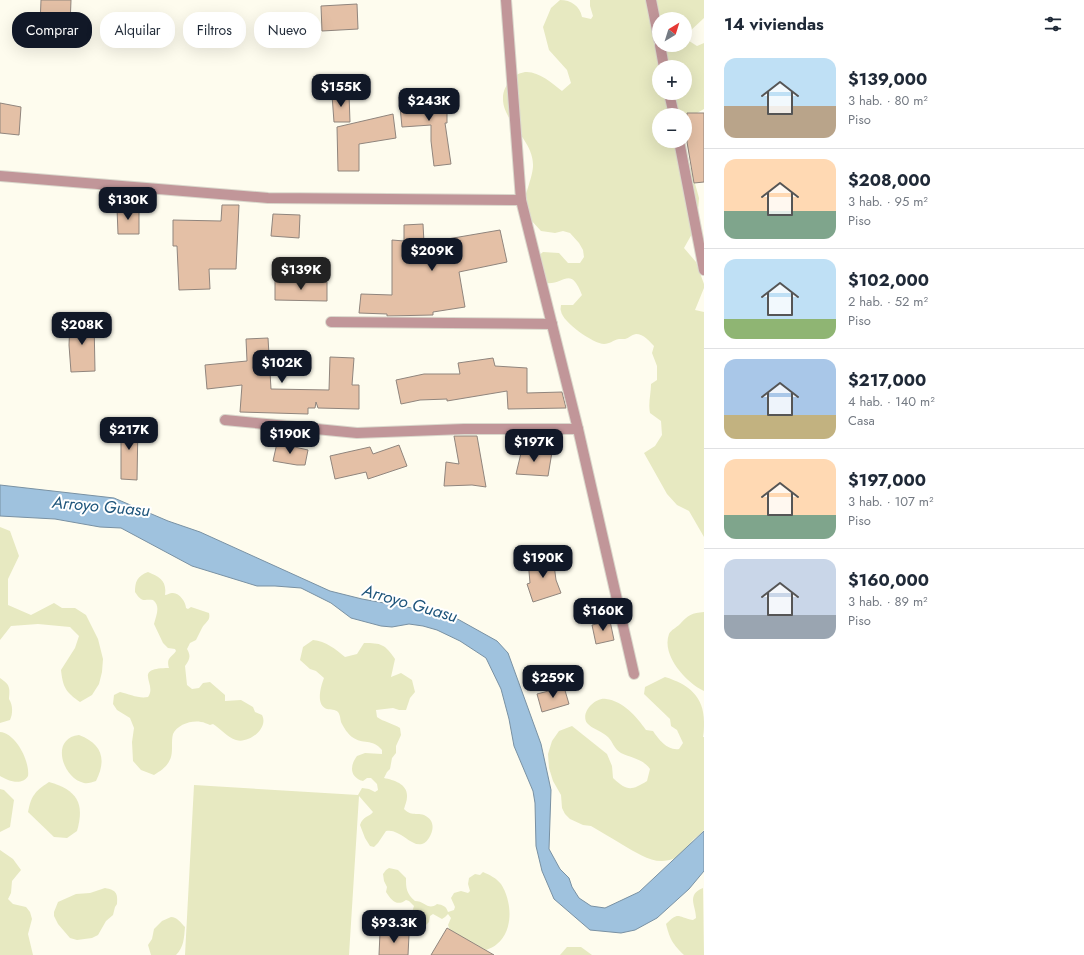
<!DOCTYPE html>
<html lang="es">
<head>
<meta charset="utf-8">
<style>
  :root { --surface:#fff; --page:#f2f2f3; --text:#1f2937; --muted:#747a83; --line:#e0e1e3; --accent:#111827 }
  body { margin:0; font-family:Jost,sans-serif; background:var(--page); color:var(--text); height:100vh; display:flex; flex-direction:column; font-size:15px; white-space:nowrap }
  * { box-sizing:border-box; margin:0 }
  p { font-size:13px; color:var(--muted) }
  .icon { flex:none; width:22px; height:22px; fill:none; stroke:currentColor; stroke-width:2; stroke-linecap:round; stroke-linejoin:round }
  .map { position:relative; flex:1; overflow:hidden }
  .drawer { display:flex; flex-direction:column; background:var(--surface); width:380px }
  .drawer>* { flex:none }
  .top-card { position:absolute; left:12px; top:12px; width:380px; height:36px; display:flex; gap:8px }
  .needle { width:26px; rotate:38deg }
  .fabs { position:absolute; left:652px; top:12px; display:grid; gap:8px }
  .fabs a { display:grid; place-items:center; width:40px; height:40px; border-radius:50%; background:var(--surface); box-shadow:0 4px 16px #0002; font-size:20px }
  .price { position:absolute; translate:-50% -34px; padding:0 9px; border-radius:8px; background:var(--accent); color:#fff; font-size:13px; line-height:26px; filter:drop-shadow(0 1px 2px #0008) }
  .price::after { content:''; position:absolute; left:50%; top:24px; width:12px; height:9px; margin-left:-6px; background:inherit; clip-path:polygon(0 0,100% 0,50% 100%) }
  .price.current { background:#222; color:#fff }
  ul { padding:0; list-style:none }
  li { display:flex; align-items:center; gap:12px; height:100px; padding:0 20px }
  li+li { border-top:1px solid var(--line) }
  li span { display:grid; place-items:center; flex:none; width:112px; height:80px; border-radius:12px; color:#555 }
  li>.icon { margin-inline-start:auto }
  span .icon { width:48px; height:48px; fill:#fffc; stroke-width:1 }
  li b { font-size:17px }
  h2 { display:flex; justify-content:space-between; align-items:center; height:48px; padding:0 20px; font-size:17px }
  .pill { padding:0 14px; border-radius:16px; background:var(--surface); box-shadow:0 4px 16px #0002; font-size:14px; line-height:36px }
  .pill.current { background:var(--accent); color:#fff }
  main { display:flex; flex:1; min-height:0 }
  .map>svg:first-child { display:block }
  .green { fill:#e7e9c1; fill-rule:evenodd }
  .water { fill:#9fc2de; stroke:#7991a3 }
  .building { fill:#e4c0a6; stroke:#90857d }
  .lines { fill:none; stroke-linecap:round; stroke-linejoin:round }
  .minor-casing { stroke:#dad8cc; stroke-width:12 }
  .minor { stroke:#c19699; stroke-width:10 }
  .labels { text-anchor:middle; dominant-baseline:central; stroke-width:4; stroke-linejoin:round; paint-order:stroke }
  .water-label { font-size:17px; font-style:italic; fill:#1e557b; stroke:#fff }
</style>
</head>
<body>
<main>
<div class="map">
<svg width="704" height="955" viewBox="0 0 704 955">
  <rect width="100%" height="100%" fill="#fefcee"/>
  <g class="green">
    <path d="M560 0C571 0 580 6 582 17L591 19 593 16 590 6V0H704V18L688 33 686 39 697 46 704 43V109L697 113 685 123V115H659V141H684L691 169 699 198 697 225 684 248 696 262 704 284V288L695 310 704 312V537L689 511 677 505 667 494 644 453 655 446 662 435 661 421 650 413C648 403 651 394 651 384L657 380V366L652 353 654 346C649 341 644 334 636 334 631 335 629 338 625 339 623 339 621 339 619 339 613 340 610 344 604 344 594 344 562 322 561 311 560 309 561 307 561 305H573L582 295C570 264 564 286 545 283L538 256 543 252 559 253 568 263H580L584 257 583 250 579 243 570 233 563 231 555 233 541 231 530 219 523 205C525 195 533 175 533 166 534 140 502 121 503 98 503 90 507 84 512 79 528 62 548 80 562 91L571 83 567 70 549 50 543 27 551 8ZM659 19H685V45H659ZM659 67H685V93H659Z"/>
    <path d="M0 527 10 531 19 556 8 579V605L31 615 54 603 62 608H75L86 615 98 639 103 659 102 672 99 684 92 695 80 702C66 692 63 688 61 670L75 648 79 636 70 627 38 624 11 626 0 640Z"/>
    <path d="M148 572C160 577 167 581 165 595 167 595 170 593 172 593 179 592 186 602 186 608L188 609 191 607 209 613C211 621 205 622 202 628 200 632 198 636 196 640L190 643 187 649C191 656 190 659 185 666L187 685 192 689 199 688 203 683 210 682 225 695V701L241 700 253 707 255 712 262 715C269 728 249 744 236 740 227 737 221 729 213 724L210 725C207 724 204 722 201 722 191 720 177 725 173 734 171 741 173 750 171 757 168 766 162 770 154 775L141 770 133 761 132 742 134 728 130 718 117 710 113 704 114 695 120 692C129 694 139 699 148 697 158 684 131 668 169 668 166 658 171 658 176 651L175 649 168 648 163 643 154 624C156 616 161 606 153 600 143 599 142 603 135 592 135 582 137 576 148 572Z"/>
    <path d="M704 612V691C687 683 661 656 669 634 671 630 677 627 680 624 688 615 692 613 704 612Z"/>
    <path d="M313 640C326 641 335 649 345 657L357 654 364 643C381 643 385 644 395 659L391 677 401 673 412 680 415 692 410 698 406 710H399L393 708 376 710 377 717C384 722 392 723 400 728L401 735 396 746V753L392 758 390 769 387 772 384 778C394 780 408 784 407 797 407 801 405 805 404 809 412 817 417 812 424 815 435 820 434 830 429 838 417 857 402 827 386 831L378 843 374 847 370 846 365 838 360 825C363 816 369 817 373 812L359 796 349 955H185L194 785 358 795 362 788 369 789 375 792 378 790 377 784 371 778H367L363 781C349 777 350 765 357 756L365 753 382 754V750C372 738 363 745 352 737 348 734 344 728 342 724 340 721 341 716 338 712 335 709 331 710 327 709 315 705 321 686 324 678L316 671 310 669 300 660 303 647Z"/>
    <path d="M665 677C688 684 704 696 704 722 704 727 704 732 703 737H704V830C701 834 696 837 693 840 687 847 683 854 675 858 656 867 639 854 623 845 612 838 601 832 591 826L583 825 570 819 565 814 562 808 561 795 553 781 549 768 548 754 552 741 559 731 572 726 607 754 612 766 613 778C627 791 631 791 647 781L650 769C643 759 632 758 621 753 614 749 613 742 608 737 602 731 592 729 587 723 580 713 595 697 606 699 623 701 636 716 646 730L653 731C659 740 668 751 679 749L683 743 677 730 671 726 670 719 644 694 645 687Z"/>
    <path d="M0 678C10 685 10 687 9 699 13 705 13 714 10 720L0 723Z"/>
    <path d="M0 732C16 733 30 762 28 776 22 786 8 781 0 776Z"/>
    <path d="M79 735C102 744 107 759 96 781 92 782 88 784 84 783 62 778 50 738 79 735Z"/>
    <path d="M49 782C77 790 85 803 77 831L67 838 54 837 28 812C31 796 35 791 49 782Z"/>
    <polygon points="0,789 4,790 14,800 10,827 0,832"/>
    <polygon points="0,850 13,859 21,870 12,881 11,893 8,899 13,904 26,907 30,912 32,919 28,934 33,955 0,955"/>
    <path d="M389 868 398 870 406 878C406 888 406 893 415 901 425 901 428 911 437 904 443 905 446 906 448 912L454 910 455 907 451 898 454 893 461 891 468 893 470 891 468 884 469 878 475 874 480 875 483 872C490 875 496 878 501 884 512 901 514 930 497 944 494 947 490 948 486 950L450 931 448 925 451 918 448 914 445 917 442 919 433 914 430 916 429 922 425 926 422 927C415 925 413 921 411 915L414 906 409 901 406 900C397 907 391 900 386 892L387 887 384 881 383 874 386 870Z"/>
    <path d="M105 888C116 890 118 893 117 904L115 907 113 915 106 921 98 935 92 938 77 940 70 938 58 924 54 916V912L58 902 76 894 90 893Z"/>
    <path d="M703 888 704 955H684C673 944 670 940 666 924 679 911 677 917 693 920L696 918C696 905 686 895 703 888Z"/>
    <path d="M171 917C177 917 181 923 185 927 184 938 184 947 176 955H151L148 945 152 939 154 929 162 921Z"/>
    <polygon points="567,947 581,947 592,955 560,955"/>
  </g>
  <polygon class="water" points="0,485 114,498 168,521 200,532 330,591 362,599 423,610 445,612 497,641 508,653 541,744 551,790 549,849 560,869 569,878 572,887 579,898 591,906 605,908 639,892 704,831 704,871 689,889 657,918 635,930 621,933 590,930 554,899 542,871 536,846 535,803 533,791 514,746 509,719 501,689 486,658 460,641 437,630 423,626 409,624 392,627 381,626 351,618 331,603 301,588 275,586 257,586 192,566 121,528 100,527 55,519 0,516"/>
  <g class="building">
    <polygon points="41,0 71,0 70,26 40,25"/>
    <polygon points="357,4 358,29 322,31 321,6"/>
    <polygon points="349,94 350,122 334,122 332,95"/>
    <polygon points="421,95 421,97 447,97 447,123 445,123 451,164 434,166 431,141 431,125 402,127 399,97"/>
    <polygon points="0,103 21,107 19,135 0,133"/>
    <polygon points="687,113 704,113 704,182 694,183 687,142"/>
    <polygon points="393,114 396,138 359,144 359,171 338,171 337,127"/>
    <polygon points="222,205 239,205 236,269 209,269 210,289 179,290 177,246 173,246 173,220 221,221"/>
    <polygon points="139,207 139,234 118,234 117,208"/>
    <polygon points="273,214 300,215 299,238 271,236"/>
    <polygon points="423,224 424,243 500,230 507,262 459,272 465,307 433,312 433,315 387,316 387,314 359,313 361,294 392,295 392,240 404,241 404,225"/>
    <polygon points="275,281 327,282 327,301 275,300"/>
    <polygon points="70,321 94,321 95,371 71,372 69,345"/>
    <polygon points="268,338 271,389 329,390 330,357 354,358 352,385 359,385 359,409 318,408 316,402 315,408 308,408 308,414 240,412 242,385 207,389 205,365 247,361 246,339"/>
    <polygon points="493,358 495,366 527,368 527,393 562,392 566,408 508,409 507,391 447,401 447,399 420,400 401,404 396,380 424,374 460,374 458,363"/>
    <polygon points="121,423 138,423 137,480 121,479"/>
    <polygon points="454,436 477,436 486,487 472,485 444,486 446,462 459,464"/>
    <polygon points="277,443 308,450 305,465 297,465 273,461"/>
    <polygon points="399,445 407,466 368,479 366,472 335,479 330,456 370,447 373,454"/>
    <polygon points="522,449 552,452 548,476 516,474"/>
    <polygon points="553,557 556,580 561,593 533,602 527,584 530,583 528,560"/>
    <polygon points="610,621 614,640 596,644 592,625"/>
    <polygon points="564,687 569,704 542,712 537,694"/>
    <polygon points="447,928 494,955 431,955"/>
    <polygon points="380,933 409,935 408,955 379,955"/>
  </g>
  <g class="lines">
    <defs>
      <g id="minor">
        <polyline points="506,0 521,200 578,429 634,674"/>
        <polyline points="651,0 659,40"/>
        <polyline points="660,45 664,67"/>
        <polyline points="669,93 674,115"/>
        <polyline points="679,141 704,270"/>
        <polyline points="0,176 268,198 521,200"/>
        <polyline points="331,322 552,324"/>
        <polyline points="225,420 357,433 464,429 578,429"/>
      </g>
    </defs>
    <use href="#minor" class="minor-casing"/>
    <use href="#minor" class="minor"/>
  </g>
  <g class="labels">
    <g class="water-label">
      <text transform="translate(101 506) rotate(5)">Arroyo Guasu</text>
      <text transform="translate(410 603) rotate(16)">Arroyo Guasu</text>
    </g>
  </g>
</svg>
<div class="fabs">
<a><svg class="needle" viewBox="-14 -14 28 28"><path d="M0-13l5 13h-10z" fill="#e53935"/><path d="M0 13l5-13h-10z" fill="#747a83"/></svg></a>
<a>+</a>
<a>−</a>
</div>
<b class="price" style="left:341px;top:108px">$155K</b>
<b class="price" style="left:429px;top:122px">$243K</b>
<b class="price" style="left:128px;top:221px">$130K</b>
<b class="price" style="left:432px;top:272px">$209K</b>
<b class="price current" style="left:301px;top:291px">$139K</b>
<b class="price" style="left:82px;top:346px">$208K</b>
<b class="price" style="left:282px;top:384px">$102K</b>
<b class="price" style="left:129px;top:451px">$217K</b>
<b class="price" style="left:290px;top:455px">$190K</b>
<b class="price" style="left:534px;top:463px">$197K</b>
<b class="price" style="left:543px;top:579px">$190K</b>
<b class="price" style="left:603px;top:632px">$160K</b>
<b class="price" style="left:553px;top:699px">$259K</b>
<b class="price" style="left:394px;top:944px">$93.3K</b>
<div class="top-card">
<a class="pill current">Comprar</a>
<a class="pill">Alquilar</a>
<a class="pill">Filtros</a>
<a class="pill">Nuevo</a>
</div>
</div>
<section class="drawer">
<h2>14 viviendas<svg class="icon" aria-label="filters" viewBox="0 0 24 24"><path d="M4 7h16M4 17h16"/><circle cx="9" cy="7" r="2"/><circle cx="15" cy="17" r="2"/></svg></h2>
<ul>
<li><span style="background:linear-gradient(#bfe0f5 60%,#b9a48a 0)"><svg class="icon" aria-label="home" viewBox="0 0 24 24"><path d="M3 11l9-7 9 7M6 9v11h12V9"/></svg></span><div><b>$139,000</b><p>3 hab. · 80 m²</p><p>Piso</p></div></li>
<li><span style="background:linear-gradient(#ffd9b3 65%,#7fa58c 0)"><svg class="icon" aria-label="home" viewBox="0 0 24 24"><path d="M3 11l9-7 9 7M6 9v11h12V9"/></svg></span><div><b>$208,000</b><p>3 hab. · 95 m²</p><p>Piso</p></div></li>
<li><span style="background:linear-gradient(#bfe0f5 75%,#8fb573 0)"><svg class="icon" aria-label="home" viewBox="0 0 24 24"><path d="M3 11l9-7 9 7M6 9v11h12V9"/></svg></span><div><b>$102,000</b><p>2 hab. · 52 m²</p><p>Piso</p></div></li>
<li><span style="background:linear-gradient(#a9c7e8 70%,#c2b280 0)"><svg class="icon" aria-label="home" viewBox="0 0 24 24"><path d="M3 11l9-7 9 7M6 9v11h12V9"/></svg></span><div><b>$217,000</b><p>4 hab. · 140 m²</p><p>Casa</p></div></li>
<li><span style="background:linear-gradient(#ffd9b3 70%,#7fa58c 0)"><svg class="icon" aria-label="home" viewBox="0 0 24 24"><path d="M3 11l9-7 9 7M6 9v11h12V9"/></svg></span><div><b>$197,000</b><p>3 hab. · 107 m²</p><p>Piso</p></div></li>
<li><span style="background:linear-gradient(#c9d6e8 70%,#9aa5b1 0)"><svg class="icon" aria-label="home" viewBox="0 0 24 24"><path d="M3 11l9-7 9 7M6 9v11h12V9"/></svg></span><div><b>$160,000</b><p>3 hab. · 89 m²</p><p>Piso</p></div></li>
</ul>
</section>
</main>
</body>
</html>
